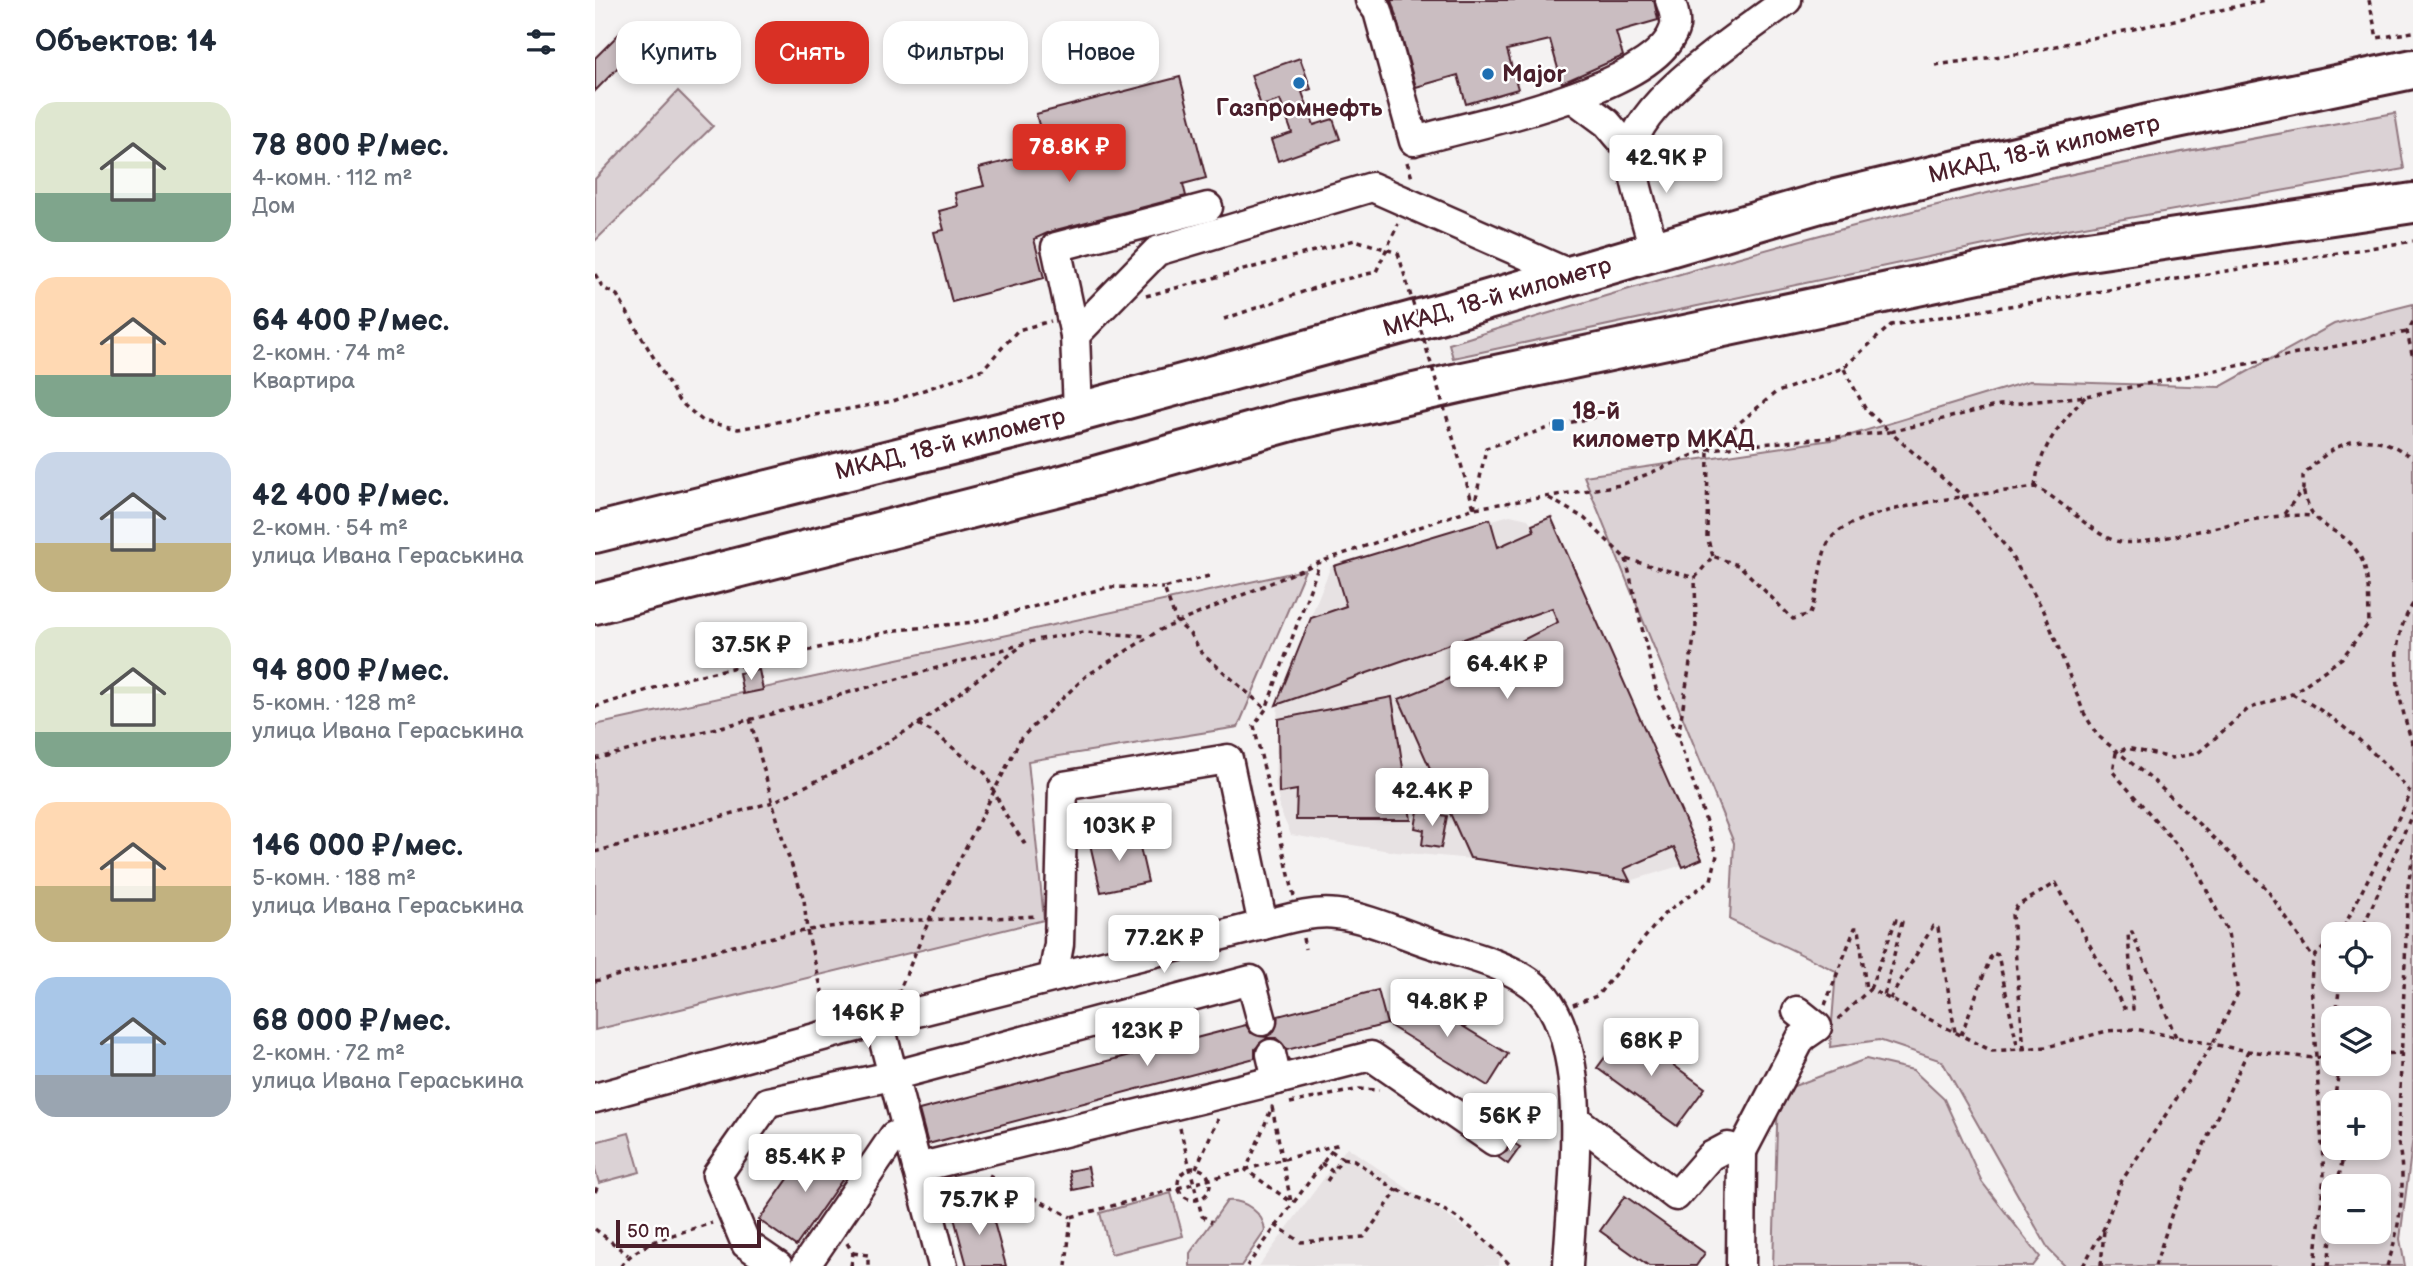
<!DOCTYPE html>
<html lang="ru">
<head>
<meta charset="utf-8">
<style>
  :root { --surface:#fff; --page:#f2f2f3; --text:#1f2937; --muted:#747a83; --accent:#d93025 }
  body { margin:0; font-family:"Balsamiq Sans",sans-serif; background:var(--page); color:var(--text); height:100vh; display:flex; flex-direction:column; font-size:26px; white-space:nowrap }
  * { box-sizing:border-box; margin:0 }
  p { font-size:23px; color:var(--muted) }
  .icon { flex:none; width:38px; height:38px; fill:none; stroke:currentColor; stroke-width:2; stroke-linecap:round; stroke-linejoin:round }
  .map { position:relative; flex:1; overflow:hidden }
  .sheet { display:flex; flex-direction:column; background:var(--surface); width:595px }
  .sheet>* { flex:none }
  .banner { position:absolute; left:21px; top:21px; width:665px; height:63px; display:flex; gap:14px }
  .fabs { position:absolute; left:1726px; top:922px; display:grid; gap:14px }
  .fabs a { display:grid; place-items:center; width:70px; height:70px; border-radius:14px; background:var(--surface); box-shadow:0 4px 10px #0003; font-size:35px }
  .scale { position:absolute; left:21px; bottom:18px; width:145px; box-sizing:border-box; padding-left:7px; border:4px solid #4a1f2b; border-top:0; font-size:19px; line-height:24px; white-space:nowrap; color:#4a1f2b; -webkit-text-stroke:5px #fff; paint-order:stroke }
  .price { position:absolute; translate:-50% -60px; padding:0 16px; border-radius:7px; background:#fff; color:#222; font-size:23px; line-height:46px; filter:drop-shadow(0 2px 4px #0008) }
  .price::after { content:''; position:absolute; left:50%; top:42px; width:21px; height:16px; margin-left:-10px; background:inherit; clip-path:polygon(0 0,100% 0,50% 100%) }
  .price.selected { background:var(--accent); color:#fff }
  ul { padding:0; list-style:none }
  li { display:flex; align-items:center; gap:21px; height:175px; padding:0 35px }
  li span { display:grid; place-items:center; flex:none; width:196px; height:140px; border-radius:21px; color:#555 }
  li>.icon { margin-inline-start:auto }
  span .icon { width:84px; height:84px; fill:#fffc; stroke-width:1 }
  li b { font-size:30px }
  h2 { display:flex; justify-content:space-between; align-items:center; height:84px; padding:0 35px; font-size:30px }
  .pill { padding:0 24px; border-radius:21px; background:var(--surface); box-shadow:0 4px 10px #0003; font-size:24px; line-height:63px }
  .pill.selected { background:var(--accent); color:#fff }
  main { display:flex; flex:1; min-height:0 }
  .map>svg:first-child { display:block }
  .built { fill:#e7e2e3 }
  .green { fill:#dbd2d5; stroke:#927880; stroke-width:2; fill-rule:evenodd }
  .building { fill:#cabdc1; stroke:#4a1f2b; stroke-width:2 }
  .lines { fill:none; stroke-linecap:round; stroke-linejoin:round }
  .minor-casing { stroke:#4a1f2b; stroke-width:33 }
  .highway-casing { stroke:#4a1f2b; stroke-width:44 }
  .path { stroke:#4a1f2b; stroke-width:3.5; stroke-dasharray:5 5; stroke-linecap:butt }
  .minor { stroke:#fff; stroke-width:28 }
  .highway { stroke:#fff; stroke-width:38 }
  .path-bridge { stroke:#4a1f2b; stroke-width:3.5; stroke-dasharray:5 5; stroke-linecap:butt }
  .poi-dot { fill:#1f6fb2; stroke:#fff; stroke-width:2.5 }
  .labels { text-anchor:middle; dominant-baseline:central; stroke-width:5; stroke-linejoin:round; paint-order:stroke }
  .poi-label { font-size:24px; font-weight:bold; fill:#4a1f2b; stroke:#fff; text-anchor:start }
  .street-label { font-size:24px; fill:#4a1f2b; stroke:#fff }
</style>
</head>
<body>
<main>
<section class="sheet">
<h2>Объектов: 14<svg class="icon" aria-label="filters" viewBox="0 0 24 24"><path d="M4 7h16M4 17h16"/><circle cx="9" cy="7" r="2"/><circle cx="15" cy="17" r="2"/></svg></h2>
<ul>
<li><span style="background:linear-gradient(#dfe7d0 65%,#7fa58c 0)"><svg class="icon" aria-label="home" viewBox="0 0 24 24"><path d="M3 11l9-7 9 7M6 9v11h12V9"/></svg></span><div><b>78 800 ₽/мес.</b><p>4-комн. · 112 m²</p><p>Дом</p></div></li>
<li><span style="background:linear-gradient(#ffd9b3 70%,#7fa58c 0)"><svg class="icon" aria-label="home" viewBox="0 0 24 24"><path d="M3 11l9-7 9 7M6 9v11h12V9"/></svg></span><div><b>64 400 ₽/мес.</b><p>2-комн. · 74 m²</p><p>Квартира</p></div></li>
<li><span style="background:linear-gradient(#c9d6e8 65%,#c2b280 0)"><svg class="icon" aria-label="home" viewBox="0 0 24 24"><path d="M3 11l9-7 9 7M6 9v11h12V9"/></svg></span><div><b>42 400 ₽/мес.</b><p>2-комн. · 54 m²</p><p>улица Ивана Гераськина</p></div></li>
<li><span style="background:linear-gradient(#dfe7d0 75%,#7fa58c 0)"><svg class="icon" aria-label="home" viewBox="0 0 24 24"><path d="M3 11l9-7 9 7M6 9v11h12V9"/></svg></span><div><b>94 800 ₽/мес.</b><p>5-комн. · 128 m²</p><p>улица Ивана Гераськина</p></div></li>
<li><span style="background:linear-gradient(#ffd9b3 60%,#c2b280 0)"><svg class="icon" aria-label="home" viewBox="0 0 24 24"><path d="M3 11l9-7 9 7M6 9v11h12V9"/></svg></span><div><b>146 000 ₽/мес.</b><p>5-комн. · 188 m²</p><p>улица Ивана Гераськина</p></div></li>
<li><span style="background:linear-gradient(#a9c7e8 70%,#9aa5b1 0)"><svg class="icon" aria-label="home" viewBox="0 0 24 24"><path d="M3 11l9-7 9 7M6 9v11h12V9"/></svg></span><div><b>68 000 ₽/мес.</b><p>2-комн. · 72 m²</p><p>улица Ивана Гераськина</p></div></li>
</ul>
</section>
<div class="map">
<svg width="1818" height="1266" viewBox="0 0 1818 1266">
  <rect width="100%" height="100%" fill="#f4f2f2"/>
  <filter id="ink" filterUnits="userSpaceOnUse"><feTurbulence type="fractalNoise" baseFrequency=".0143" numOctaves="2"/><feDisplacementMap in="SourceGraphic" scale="14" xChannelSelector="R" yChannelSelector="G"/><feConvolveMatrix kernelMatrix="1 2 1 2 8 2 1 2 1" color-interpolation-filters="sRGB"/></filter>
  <g filter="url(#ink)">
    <g class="built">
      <polygon points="915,515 933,519 937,525 956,517 1107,859 1035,881 994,877 931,864 801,852 696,835 686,812 680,783 683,699 736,566"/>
      <polygon points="752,1147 905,1252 904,1266 664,1266"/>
    </g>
    <g class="green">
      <polygon points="83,91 118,126 0,241 0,179"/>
      <path d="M1800 113 1809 169 1427 237 858 358 854 344C1036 287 1219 233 1405 190 1536 160 1668 136 1800 113Z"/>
      <path d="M1818 304V1137L1805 1239 1810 1266H1470L1454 1250 1347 1061 1284 1040 1235 1047 1241 971 1135 920 1139 843 989 476 1243 439 1434 381 1625 387 1739 324ZM1738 934H1783V980H1738ZM1738 1018H1783V1064H1738ZM1738 1102H1783V1148H1738ZM1738 1186H1783V1232H1738Z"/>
      <polygon points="710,570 643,727 433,761 449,920 0,1030 0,725"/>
      <polygon points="1271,1059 1318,1070 1349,1099 1387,1182 1445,1257 1438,1266 1178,1266 1183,1092"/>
      <polygon points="34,1133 45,1172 4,1183 0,1170 0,1142"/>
      <polygon points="576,1193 588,1236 516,1254 505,1213"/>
      <path d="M632 1201C649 1199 669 1213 670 1231L646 1266H595V1253Z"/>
    </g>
    <g class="building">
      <polygon points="796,0 1059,0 1063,20 1021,32 1028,56 967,83 955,40 912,50 923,89 871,104 863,75 821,87"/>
      <polygon points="25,33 41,49 0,91 0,58"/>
      <polygon points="705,58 716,89 707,92 719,125 738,119 745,139 683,161 676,140 697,133 685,100 666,106 656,75"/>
      <polygon points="585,77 611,178 588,184 591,196 457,231 439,239 449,278 357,302 339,232 349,230 344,211 363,206 360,193 389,186 384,168 451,151 441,114"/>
      <polygon points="956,517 1107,859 1088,867 1079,847 1029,869 1035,881 875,858 804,699 849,681 963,622 957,608 681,705 716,618 751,606 739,566 895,519 903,547 939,531 937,525"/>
      <polygon points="164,670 168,690 148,694 144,673"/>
      <polygon points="797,697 816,820 701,820 702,790 684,793 683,719"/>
      <polygon points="823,811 852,816 846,848 827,845 829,830 820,828"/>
      <polygon points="542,834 553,882 506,892 495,844"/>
      <polygon points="783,990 792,1024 692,1050 681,1038 672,1038 660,1049 660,1058 333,1144 324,1110 651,1025 656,1033 671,1037 679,1032 683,1016"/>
      <polygon points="812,992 913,1054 893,1086 792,1024"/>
      <polygon points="1030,1030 1110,1088 1082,1126 1002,1068"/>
      <polygon points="220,1141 256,1167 201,1246 164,1220"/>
      <polygon points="915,1141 925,1147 913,1164 903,1157 912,1151"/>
      <polygon points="493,1167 497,1186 478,1190 474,1171"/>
      <polygon points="1030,1196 1110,1253 1101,1266 1054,1266 1005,1231"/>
      <polygon points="394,1204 411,1266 372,1266 358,1214"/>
    </g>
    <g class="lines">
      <defs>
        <g id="minor">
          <path d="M775 0 783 11 819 141C875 125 1066 89 1080 26 1081 18 1078 8 1075 0"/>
          <polyline points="977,97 1012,123 1035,150"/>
          <path d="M1060 252C1055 234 1033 163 1036 149 1047 97 1150 32 1192 0"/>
          <polyline points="480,335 562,251 777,187 977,275"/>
          <polyline points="483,412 480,335 461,247 613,207"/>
          <polyline points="458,977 464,944 468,786 633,759 668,925"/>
          <polyline points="284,1022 348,1266"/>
          <polyline points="676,1054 682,1080 776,1056 899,1141"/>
          <path d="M0 1098 246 1031 668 925C692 919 717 911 742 914 774 918 807 934 838 944 871 955 909 963 937 984 1001 1033 976 1193 973 1266"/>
          <polyline points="980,1119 1081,1196 1116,1156 1133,1147 1147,1151 1206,1038 1222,1027 1202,1011"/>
          <polyline points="322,1168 682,1080"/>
          <polyline points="183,1266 151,1244 122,1175 173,1102 297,1076 656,980 667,1021"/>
          <polyline points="210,1266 299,1136 312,1132"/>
          <polyline points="1146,1266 1147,1151"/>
        </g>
        <g id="highway">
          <polyline points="0,533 444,423 858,310 1225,203 1558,123 1818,69"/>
          <polyline points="0,604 468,485 700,420 868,382 1473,254 1818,203"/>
        </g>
      </defs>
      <use href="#minor" class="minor-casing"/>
      <use href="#highway" class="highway-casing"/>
      <g class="path">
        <polyline points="1774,0 1782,38 1818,32"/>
        <polyline points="1340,65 1429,53 1671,0"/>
        <polyline points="812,162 817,178"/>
        <polyline points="0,274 8,288 22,295 84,401 108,421 143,429 298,401 388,369 423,330 456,321"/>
        <polyline points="551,296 760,240 803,253"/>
        <polyline points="629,319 737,282 781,272 803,224"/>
        <polyline points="1818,322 1812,332 1818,358"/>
        <polyline points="1249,369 1271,410 1295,432 1405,405 1491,396 1812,332"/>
        <path d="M1440 487C1445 447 1463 426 1490 397"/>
        <polyline points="954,498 989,518 1031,559 1100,578"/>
        <polyline points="879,508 891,448 963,425 1001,417"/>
        <path d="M1689 514 1708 489V476C1741 438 1778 426 1818 459"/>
        <polyline points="1118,556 1112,537 1113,449 1180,393 1248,368 1296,325 1818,241"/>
        <polyline points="1031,559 1062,693 1082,735"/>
        <polyline points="614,576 569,588 581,621 595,634 606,652 671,709"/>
        <path d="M1818 604C1790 647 1803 699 1818 745"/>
        <path d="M1697 694C1745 718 1782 754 1817 794"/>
        <polyline points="0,707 84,680 302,630 380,622 514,587 569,588"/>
        <polyline points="155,719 189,844 209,899 212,931 232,1011"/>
        <polyline points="323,724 339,733 390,773 411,816 432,847"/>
        <polyline points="0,759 173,715 446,639 489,632 551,636"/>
        <polyline points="0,852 178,802 252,766 323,724 428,645"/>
        <polyline points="699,896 659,726 671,709 725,562"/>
        <polyline points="1741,934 1749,927 1816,793"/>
        <polyline points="1765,934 1818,812"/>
        <polyline points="708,938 710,949"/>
        <path d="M0 981C76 963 157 938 234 927 303 918 372 920 441 916"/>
        <polyline points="1275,989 1301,920 1307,922 1289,996"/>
        <polyline points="303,994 335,918 426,738 491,676 565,630 725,562 879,508 1026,485 1113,449 1295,432 1371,499 1411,547 1449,611 1489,713 1502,735 1561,783 1671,888 1718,958"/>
        <polyline points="1295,999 1338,926 1343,928 1360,1032"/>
        <path d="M978 1005 1002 996 1070 913 1116 880 1122 855 1083 737 1101 626 1100 578 1118 556 1145 566 1198 619 1215 614C1224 592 1223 567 1232 545 1247 505 1398 494 1440 487 1468 499 1500 539 1526 542 1543 544 1563 539 1579 536 1624 528 1672 512 1717 516"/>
        <polyline points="1230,1005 1260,928 1264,928 1271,991"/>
        <polyline points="1741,1018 1745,980"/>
        <polyline points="1243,1019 1275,989 1397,1051 1452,1047 1512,1031 1540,1029 1653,1051 1719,1058 1738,1056"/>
        <polyline points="1366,1035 1397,953 1403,955 1423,1049"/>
        <polyline points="1429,1049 1417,915 1422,906 1461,883 1529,1008 1538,1009 1533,933 1537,932 1581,1037"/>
        <polyline points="1783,1054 1807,1053"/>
        <polyline points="1739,1102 1745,1064"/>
        <polyline points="695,1103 765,1089 784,1090"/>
        <polygon points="677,1107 696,1202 651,1170"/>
        <polyline points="585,1128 607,1216 617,1222"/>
        <polyline points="726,1163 738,1172 747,1158 736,1151"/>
        <polyline points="601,1168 623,1119"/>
        <circle cx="599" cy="1184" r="16"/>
        <polyline points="394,1175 476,1217"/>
        <polyline points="732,1181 738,1172"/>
        <polyline points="1742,1186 1750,1148"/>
        <path d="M803 1190C857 1210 876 1224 916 1266"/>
        <polyline points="0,1192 4,1183"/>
        <polyline points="680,1225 706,1242 769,1237 802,1191 759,1160 747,1158"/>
        <polyline points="0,1229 33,1255"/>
        <polyline points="252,1243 258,1253"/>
        <polyline points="258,1253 273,1255 273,1266"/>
        <path d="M26 1266C45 1240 87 1233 117 1223"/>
        <polyline points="256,1266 258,1253"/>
        <polyline points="471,1266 476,1217 741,1145 652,1266"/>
        <path d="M1488 1266 1509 1228 1526 1182 1617 1045 1643 993 1633 933 1599 864 1518 772 1521 753 1532 748 1577 758 1603 753 1653 709 1697 694 1747 658 1774 623C1773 602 1776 572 1763 553 1745 524 1717 534 1708 489"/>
        <polyline points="1506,1266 1509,1230"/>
        <polyline points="1560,1266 1577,1213 1653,1051"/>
        <polyline points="1720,1266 1729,1175 1716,983 1718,958 1738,938"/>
        <polyline points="1733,1266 1738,1221"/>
        <path d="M1792 1266C1805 1230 1812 1180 1803 1142L1813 886 1818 854"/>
      </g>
      <use href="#minor" class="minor"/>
      <use href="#highway" class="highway"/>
      <polyline class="path-bridge" points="803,253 879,508"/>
    </g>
  </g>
  <g class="poi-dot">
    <circle cx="893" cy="74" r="7"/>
    <circle cx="704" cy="83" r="7"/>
    <rect x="956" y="418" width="14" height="14" rx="3.5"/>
  </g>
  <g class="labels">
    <g class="poi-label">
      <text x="907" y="74">Major</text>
      <text x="704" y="108" text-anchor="middle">Газпромнефть</text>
      <text x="977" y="411">18-й<tspan x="977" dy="28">километр МКАД</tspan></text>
    </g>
    <g class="street-label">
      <text transform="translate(1449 149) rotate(-13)">МКАД, 18-й километр</text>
      <text transform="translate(902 297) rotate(-16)">МКАД, 18-й километр</text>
      <text transform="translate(355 444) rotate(-14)">МКАД, 18-й километр</text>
    </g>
  </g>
</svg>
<div class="fabs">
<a><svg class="icon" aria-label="locate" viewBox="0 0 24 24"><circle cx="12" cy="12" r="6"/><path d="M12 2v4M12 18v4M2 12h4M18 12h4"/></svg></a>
<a><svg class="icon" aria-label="layers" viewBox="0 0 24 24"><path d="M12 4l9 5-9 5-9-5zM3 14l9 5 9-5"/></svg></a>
<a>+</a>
<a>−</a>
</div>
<div class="scale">50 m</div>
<b class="price selected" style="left:474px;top:184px">78.8K ₽</b>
<b class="price" style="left:1071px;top:195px">42.9K ₽</b>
<b class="price" style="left:156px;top:682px">37.5K ₽</b>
<b class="price" style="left:912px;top:701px">64.4K ₽</b>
<b class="price" style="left:837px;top:828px">42.4K ₽</b>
<b class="price" style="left:524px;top:863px">103K ₽</b>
<b class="price" style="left:569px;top:975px">77.2K ₽</b>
<b class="price" style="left:852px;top:1039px">94.8K ₽</b>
<b class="price" style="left:273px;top:1050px">146K ₽</b>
<b class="price" style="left:552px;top:1068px">123K ₽</b>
<b class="price" style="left:1056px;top:1078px">68K ₽</b>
<b class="price" style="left:915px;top:1153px">56K ₽</b>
<b class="price" style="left:210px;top:1194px">85.4K ₽</b>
<b class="price" style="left:384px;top:1237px">75.7K ₽</b>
<div class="banner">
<a class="pill">Купить</a>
<a class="pill selected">Снять</a>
<a class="pill">Фильтры</a>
<a class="pill">Новое</a>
</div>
</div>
</main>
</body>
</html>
